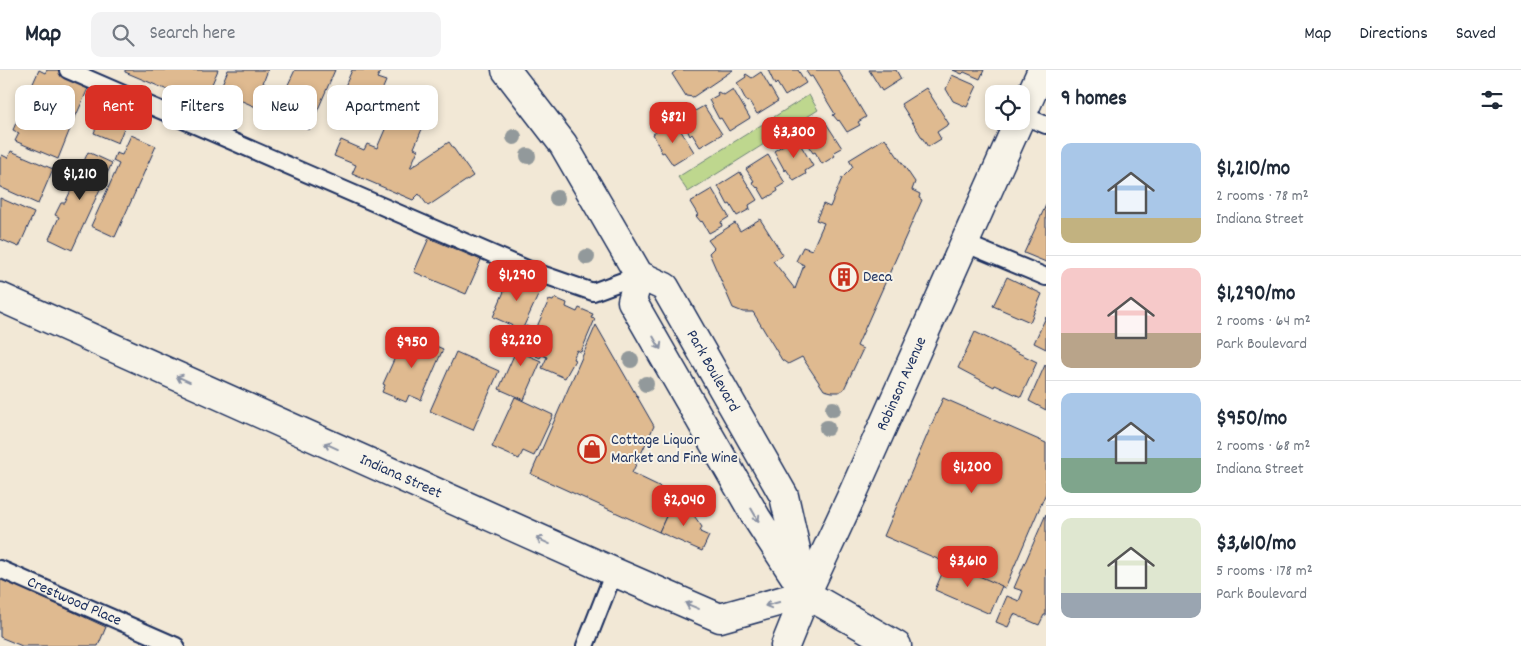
<!DOCTYPE html>
<html lang="en">
<head>
<meta charset="utf-8">
<style>
  :root { --surface:#fff; --page:#f2f2f3; --text:#1f2937; --muted:#747a83; --line:#e0e1e3; --accent:#d93025 }
  body { margin:0; font-family:Dekko,sans-serif; background:var(--page); color:var(--text); height:100vh; display:flex; flex-direction:column; font-size:19px; white-space:nowrap }
  * { box-sizing:border-box; margin:0 }
  p { font-size:16px; color:var(--muted) }
  .icon { flex:none; width:28px; height:28px; fill:none; stroke:currentColor; stroke-width:2; stroke-linecap:round; stroke-linejoin:round }
  .map { position:relative; flex:1; overflow:hidden }
  .side { display:flex; flex-direction:column; background:var(--surface); width:475px }
  .side>* { flex:none }
  .guide { position:absolute; left:15px; top:15px; width:475px; height:45px; display:flex; gap:10px }
  .tools { position:absolute; left:985px; top:15px; display:grid; gap:10px }
  .tools a { display:grid; place-items:center; width:45px; height:45px; border-radius:10px; background:var(--surface); box-shadow:0 2px 8px #0003; font-size:25px }
  .price { position:absolute; translate:-50% -42px; padding:0 11px; border-radius:10px; background:var(--accent); color:#fff; font-size:16px; line-height:32px; filter:drop-shadow(0 1px 2px #0008) }
  .price::after { content:''; position:absolute; left:50%; top:30px; width:15px; height:11px; margin-left:-8px; background:inherit; clip-path:polygon(0 0,100% 0,50% 100%) }
  .price.selected { background:#222; color:#fff }
  ul { padding:0; list-style:none }
  li { display:flex; align-items:center; gap:15px; height:125px; padding:0 15px }
  li+li { border-top:1px solid var(--line) }
  li span { display:grid; place-items:center; flex:none; width:140px; height:100px; border-radius:10px; color:#555 }
  li>.icon { margin-inline-start:auto }
  span .icon { width:60px; height:60px; fill:#fffc; stroke-width:1 }
  li b { font-size:21px }
  h2 { display:flex; justify-content:space-between; align-items:center; height:60px; padding:0 15px; font-size:21px }
  .tag { padding:0 18px; border-radius:10px; background:var(--surface); box-shadow:0 2px 8px #0003; font-size:18px; line-height:45px }
  .tag.selected { background:var(--accent); color:#fff }
  header { display:flex; align-items:center; gap:30px; box-sizing:border-box; height:70px; padding:0 25px; background:var(--surface); border-bottom:1px solid var(--line) }
  header strong { font-size:24px }
  nav { display:flex; gap:28px; margin-inline-start:auto; font-size:18px }
  .search { width:350px; height:45px; background:var(--page); display:flex; align-items:center; gap:12px; box-sizing:border-box; padding:0 18px; border-radius:10px; color:var(--muted); font-size:19px }
  main { display:flex; flex:1; min-height:0 }
  .map>svg:first-child { display:block }
  .green { fill:#bed78e; stroke:#6c8376 }
  .building { fill:#dfba90; stroke:#1b2f5e }
  .lines { fill:none; stroke-linecap:round; stroke-linejoin:round }
  .service-casing { stroke:#1b2f5e; stroke-width:20 }
  .minor-casing { stroke:#1b2f5e; stroke-width:31 }
  .tertiary-casing { stroke:#1b2f5e; stroke-width:31 }
  .secondary-casing { stroke:#1b2f5e; stroke-width:31 }
  .primary-casing { stroke:#1b2f5e; stroke-width:31 }
  .service { stroke:#f7f3e8; stroke-width:16 }
  .minor { stroke:#f7f3e8; stroke-width:28 }
  .tertiary { stroke:#f7f3e8; stroke-width:28 }
  .secondary { stroke:#f7f3e8; stroke-width:28 }
  .primary { stroke:#f7f3e8; stroke-width:28 }
  .tree { fill:#92999b }
  .oneway { stroke:#8991a3 }
  .labels { text-anchor:middle; dominant-baseline:central; stroke-width:4; stroke-linejoin:round; paint-order:stroke }
  .poi-label { font-size:16px; fill:#1b2f5e; stroke:#f7f3e8; text-anchor:start }
  .street-label { font-size:16px; fill:#1b2f5e; stroke:#f7f3e8 }
</style>
</head>
<body>
<header>
<strong>Map</strong>
<div class="search"><svg class="icon" aria-label="search" viewBox="0 0 24 24"><circle cx="10" cy="10" r="6"/><path d="M15 15l6 6"/></svg>Search here</div>
<nav><a>Map</a><a>Directions</a><a>Saved</a></nav>
</header>
<main>
<div class="map">
<svg width="1046" height="576" viewBox="0 0 1046 576">
  <rect width="100%" height="100%" fill="#f2e8d6"/>
  <filter id="ink" filterUnits="userSpaceOnUse"><feTurbulence type="fractalNoise" baseFrequency=".02" numOctaves="2"/><feDisplacementMap in="SourceGraphic" scale="10" xChannelSelector="R" yChannelSelector="G"/><feConvolveMatrix kernelMatrix="1 2 1 2 8 2 1 2 1" color-interpolation-filters="sRGB"/></filter>
  <g filter="url(#ink)">
    <polygon class="green" points="809,25 818,40 688,122 678,107"/>
    <g class="building">
      <polygon points="39,0 45,3 47,0 58,0 90,14 75,48 33,30 36,22 30,20"/>
      <polygon points="125,0 218,0 203,35 125,2"/>
      <polygon points="228,0 268,0 263,13 284,23 295,0 335,0 309,60 219,21"/>
      <polygon points="352,0 381,0 377,8 386,11 369,51 359,47 356,54 333,44"/>
      <polygon points="677,0 733,0 693,27 686,26 672,4"/>
      <polygon points="768,0 798,0 806,13 785,26 777,13 775,15"/>
      <polygon points="808,0 838,0 866,47 858,52 860,55 847,62 839,50 838,51 833,45 835,44 812,6 810,7 806,1"/>
      <polygon points="869,0 896,0 901,9 882,21"/>
      <polygon points="953,0 984,0 980,9 964,2 962,4"/>
      <polygon points="761,2 778,31 757,44 749,31 747,32 737,13 746,7 745,5 746,4 752,8"/>
      <polygon points="952,5 977,16 967,37 953,31 946,19"/>
      <polygon points="926,18 949,54 937,62 941,69 928,77 901,34"/>
      <polygon points="733,19 750,48 729,61 721,48 719,49 709,30 718,25 717,23 718,22 724,25"/>
      <polygon points="402,20 433,33 414,78 418,80 410,98 449,72 473,106 428,136 419,124 413,130 352,104 356,95 334,86 341,70 364,80 367,74 377,78"/>
      <polygon points="31,36 72,54 58,89 15,71 19,63 13,60 21,41 28,44"/>
      <polygon points="704,36 722,64 700,77 692,64 690,66 681,47 689,41 688,39 690,38 691,40 693,39 695,41"/>
      <polygon points="100,48 124,58 118,73 94,63"/>
      <polygon points="824,50 842,78 833,83 835,86 822,94 815,82 813,83 809,77 810,75 803,64"/>
      <polygon points="676,53 694,82 673,95 664,82 662,83 653,64 662,58 661,57 662,56 663,57 666,56 668,59"/>
      <polygon points="131,65 156,76 115,167 91,156 119,94 113,91 116,83 122,85"/>
      <polygon points="796,67 813,96 805,101 806,104 794,111 786,99 785,101 774,81"/>
      <polygon points="885,68 915,112 912,120 920,124 919,128 922,130 857,276 863,279 844,319 839,322 832,322 824,320 802,287 788,294 782,290 753,242 743,242 733,238 709,183 714,178 708,170 735,153 740,161 760,149 783,185 773,191 795,219 804,195 796,191 803,177 812,180 824,153 816,150 823,134 830,137 842,108 853,97 849,90"/>
      <polygon points="11,81 53,99 38,134 0,117 0,89 2,85 8,88"/>
      <polygon points="88,82 112,93 72,180 49,169 59,147 55,145 61,133 65,133 72,118 68,116 74,103 78,105"/>
      <polygon points="768,85 785,113 777,118 778,121 765,129 758,117 757,118 752,112 754,111 746,99"/>
      <polygon points="740,102 757,130 749,135 750,139 737,146 730,134 728,135 718,116"/>
      <polygon points="712,119 729,147 721,152 722,156 709,163 702,151 701,152 696,146 698,145 690,132"/>
      <polygon points="0,128 34,143 19,177 0,169"/>
      <polygon points="1046,135 1046,192 1024,183"/>
      <polygon points="429,168 481,190 466,224 414,202"/>
      <polygon points="512,203 542,217 522,260 493,247"/>
      <polygon points="1007,207 1042,224 1030,252 993,236"/>
      <polygon points="555,228 567,233 566,237 577,242 579,238 593,244 591,248 595,249 581,282 577,280 573,289 575,290 565,308 542,298 547,287 542,285 540,288 534,285 543,265 535,261 549,230 553,231"/>
      <polygon points="1046,247 1046,279 1034,273"/>
      <polygon points="596,255 654,356 632,403 659,416 673,431 659,462 531,404"/>
      <polygon points="526,256 538,261 527,285 541,291 524,330 499,319 518,276 515,275 522,260 524,261"/>
      <polygon points="975,262 1037,292 1021,327 995,315 994,317 958,298"/>
      <polygon points="406,263 443,279 421,330 409,325 406,332 382,322 385,315 383,314"/>
      <polygon points="456,282 499,301 473,360 430,341"/>
      <polygon points="1045,295 1046,296 1046,340 1029,331"/>
      <polygon points="515,327 553,345 534,386 523,381 519,389 492,377"/>
      <polygon points="943,328 1046,373 1046,423 1005,518 884,466"/>
      <polygon points="673,431 688,437 702,457 700,462 709,466 702,481 659,462"/>
      <polygon points="1046,444 1046,545 1044,545 1039,555 1014,544 1008,557 996,552 1007,526 1019,531 1023,521 1014,518"/>
      <polygon points="947,492 1002,516 990,544 935,520"/>
      <polygon points="0,508 106,557 98,576 22,576 0,567"/>
    </g>
    <g class="lines">
      <defs>
        <g id="service">
          <polyline points="68,0 527,199 593,222 639,205"/>
          <polyline points="1022,45 1046,55"/>
          <polyline points="964,173 1046,207"/>
          <path id="s1" d="M0 499 176 576"/>
          <polyline points="585,576 614,502"/>
        </g>
        <g id="minor">
          <path id="s2" d="M0 227 614 502 720 548 806 524"/>
        </g>
        <polyline id="tertiary" points="785,576 806,524"/>
        <g id="secondary">
          <polyline points="1021,47 1042,0"/>
          <path id="s3" d="M806 524 853 423 1019 51"/>
        </g>
        <g id="primary">
          <path id="s4" d="M506 0 563 74 639 205 665 217 784 426 806 524"/>
          <polyline points="639,205 632,231 756,447 806,524 897,576"/>
        </g>
      </defs>
      <use href="#service" class="service-casing"/>
      <use href="#minor" class="minor-casing"/>
      <use href="#tertiary" class="tertiary-casing"/>
      <use href="#secondary" class="secondary-casing"/>
      <use href="#primary" class="primary-casing"/>
      <use href="#service" class="service"/>
      <use href="#minor" class="minor"/>
      <use href="#tertiary" class="tertiary"/>
      <use href="#secondary" class="secondary"/>
      <use href="#primary" class="primary"/>
    </g>
    <g class="tree">
      <circle cx="514" cy="67" r="8"/>
      <circle cx="528" cy="86" r="8"/>
      <circle cx="557" cy="128" r="8"/>
      <circle cx="587" cy="187" r="8"/>
      <circle cx="631" cy="290" r="8"/>
      <circle cx="646" cy="314" r="8"/>
      <circle cx="833" cy="339" r="8"/>
      <circle cx="827" cy="358" r="8"/>
    </g>
    <defs><path id="oneway-shaft" d="M-6 0H5M1.5-3L5.5 0L1.5 3" fill="none" stroke-width="1.6" stroke-linecap="round" stroke-linejoin="round" transform="scale(1.25)"/></defs>
    <g class="oneway">
      <use href="#oneway-shaft" transform="translate(657 273) rotate(60)"/>
      <use href="#oneway-shaft" transform="translate(183 309) rotate(-156)"/>
      <use href="#oneway-shaft" transform="translate(331 376) rotate(-156)"/>
      <use href="#oneway-shaft" transform="translate(755 445) rotate(60)"/>
      <use href="#oneway-shaft" transform="translate(543 471) rotate(-156)"/>
      <use href="#oneway-shaft" transform="translate(772 534) rotate(165)"/>
      <use href="#oneway-shaft" transform="translate(692 536) rotate(-157)"/>
    </g>
  </g>
  <defs>
    <symbol id="building-ring" viewBox="-11 -11 22 22"><circle r="9.5" fill="#f7f3e8" stroke="#c8321e" stroke-width="1.5"/><path d="M-4-6H4V6H1V3H-1V6H-4ZM-2.5-4.3h1.7v1.8h-1.7ZM.8-4.3h1.7v1.8H.8ZM-2.5-1h1.7V.8h-1.7ZM.8-1h1.7V.8H.8Z" fill="#c8321e"/></symbol>
    <symbol id="shop-ring" viewBox="-11 -11 22 22"><circle r="9.5" fill="#f7f3e8" stroke="#c8321e" stroke-width="1.5"/><path d="M-5-2.5h2.3a2.7 3.5 0 0 1 5.4 0H5L5.5 6h-11ZM-1.5-2.5h3a1.5 2.3 0 0 0-3 0Z" fill="#c8321e"/></symbol>
  </defs>
  <g fill-rule="evenodd">
    <use href="#building-ring" x="828" y="191" width="32" height="32"/>
    <use href="#shop-ring" x="576" y="363" width="32" height="32"/>
  </g>
  <g class="labels">
    <g class="poi-label">
      <text x="863" y="207">Deca</text>
      <text x="611" y="370">Cottage Liquor<tspan x="611" dy="18">Market and Fine Wine</tspan></text>
    </g>
    <g class="street-label">
      <text stroke="none"><textPath href="#s4" startOffset="370">Park Boulevard</textPath></text>
      <text stroke="none"><textPath href="#s3" startOffset="231">Robinson Avenue</textPath></text>
      <text stroke="none"><textPath href="#s2" startOffset="439">Indiana Street</textPath></text>
      <text stroke="none"><textPath href="#s1" startOffset="81">Crestwood Place</textPath></text>
    </g>
  </g>
</svg>
<div class="tools">
<a><svg class="icon" aria-label="locate" viewBox="0 0 24 24"><circle cx="12" cy="12" r="6"/><path d="M12 2v4M12 18v4M2 12h4M18 12h4"/></svg></a>
</div>
<b class="price" style="left:673px;top:74px">$821</b>
<b class="price" style="left:794px;top:89px">$3,300</b>
<b class="price selected" style="left:80px;top:131px">$1,210</b>
<b class="price" style="left:517px;top:232px">$1,290</b>
<b class="price" style="left:521px;top:297px">$2,220</b>
<b class="price" style="left:412px;top:299px">$950</b>
<b class="price" style="left:972px;top:424px">$1,200</b>
<b class="price" style="left:684px;top:457px">$2,040</b>
<b class="price" style="left:968px;top:518px">$3,610</b>
<div class="guide">
<a class="tag">Buy</a>
<a class="tag selected">Rent</a>
<a class="tag">Filters</a>
<a class="tag">New</a>
<a class="tag">Apartment</a>
</div>
</div>
<section class="side">
<h2>9 homes<svg class="icon" aria-label="filters" viewBox="0 0 24 24"><path d="M4 7h16M4 17h16"/><circle cx="9" cy="7" r="2"/><circle cx="15" cy="17" r="2"/></svg></h2>
<ul>
<li><span style="background:linear-gradient(#a9c7e8 75%,#c2b280 0)"><svg class="icon" aria-label="home" viewBox="0 0 24 24"><path d="M3 11l9-7 9 7M6 9v11h12V9"/></svg></span><div><b>$1,210/mo</b><p>2 rooms · 78 m²</p><p>Indiana Street</p></div></li>
<li><span style="background:linear-gradient(#f6c9c9 65%,#b9a48a 0)"><svg class="icon" aria-label="home" viewBox="0 0 24 24"><path d="M3 11l9-7 9 7M6 9v11h12V9"/></svg></span><div><b>$1,290/mo</b><p>2 rooms · 64 m²</p><p>Park Boulevard</p></div></li>
<li><span style="background:linear-gradient(#a9c7e8 65%,#7fa58c 0)"><svg class="icon" aria-label="home" viewBox="0 0 24 24"><path d="M3 11l9-7 9 7M6 9v11h12V9"/></svg></span><div><b>$950/mo</b><p>2 rooms · 68 m²</p><p>Indiana Street</p></div></li>
<li><span style="background:linear-gradient(#dfe7d0 75%,#9aa5b1 0)"><svg class="icon" aria-label="home" viewBox="0 0 24 24"><path d="M3 11l9-7 9 7M6 9v11h12V9"/></svg></span><div><b>$3,610/mo</b><p>5 rooms · 178 m²</p><p>Park Boulevard</p></div></li>
</ul>
</section>
</main>
</body>
</html>
